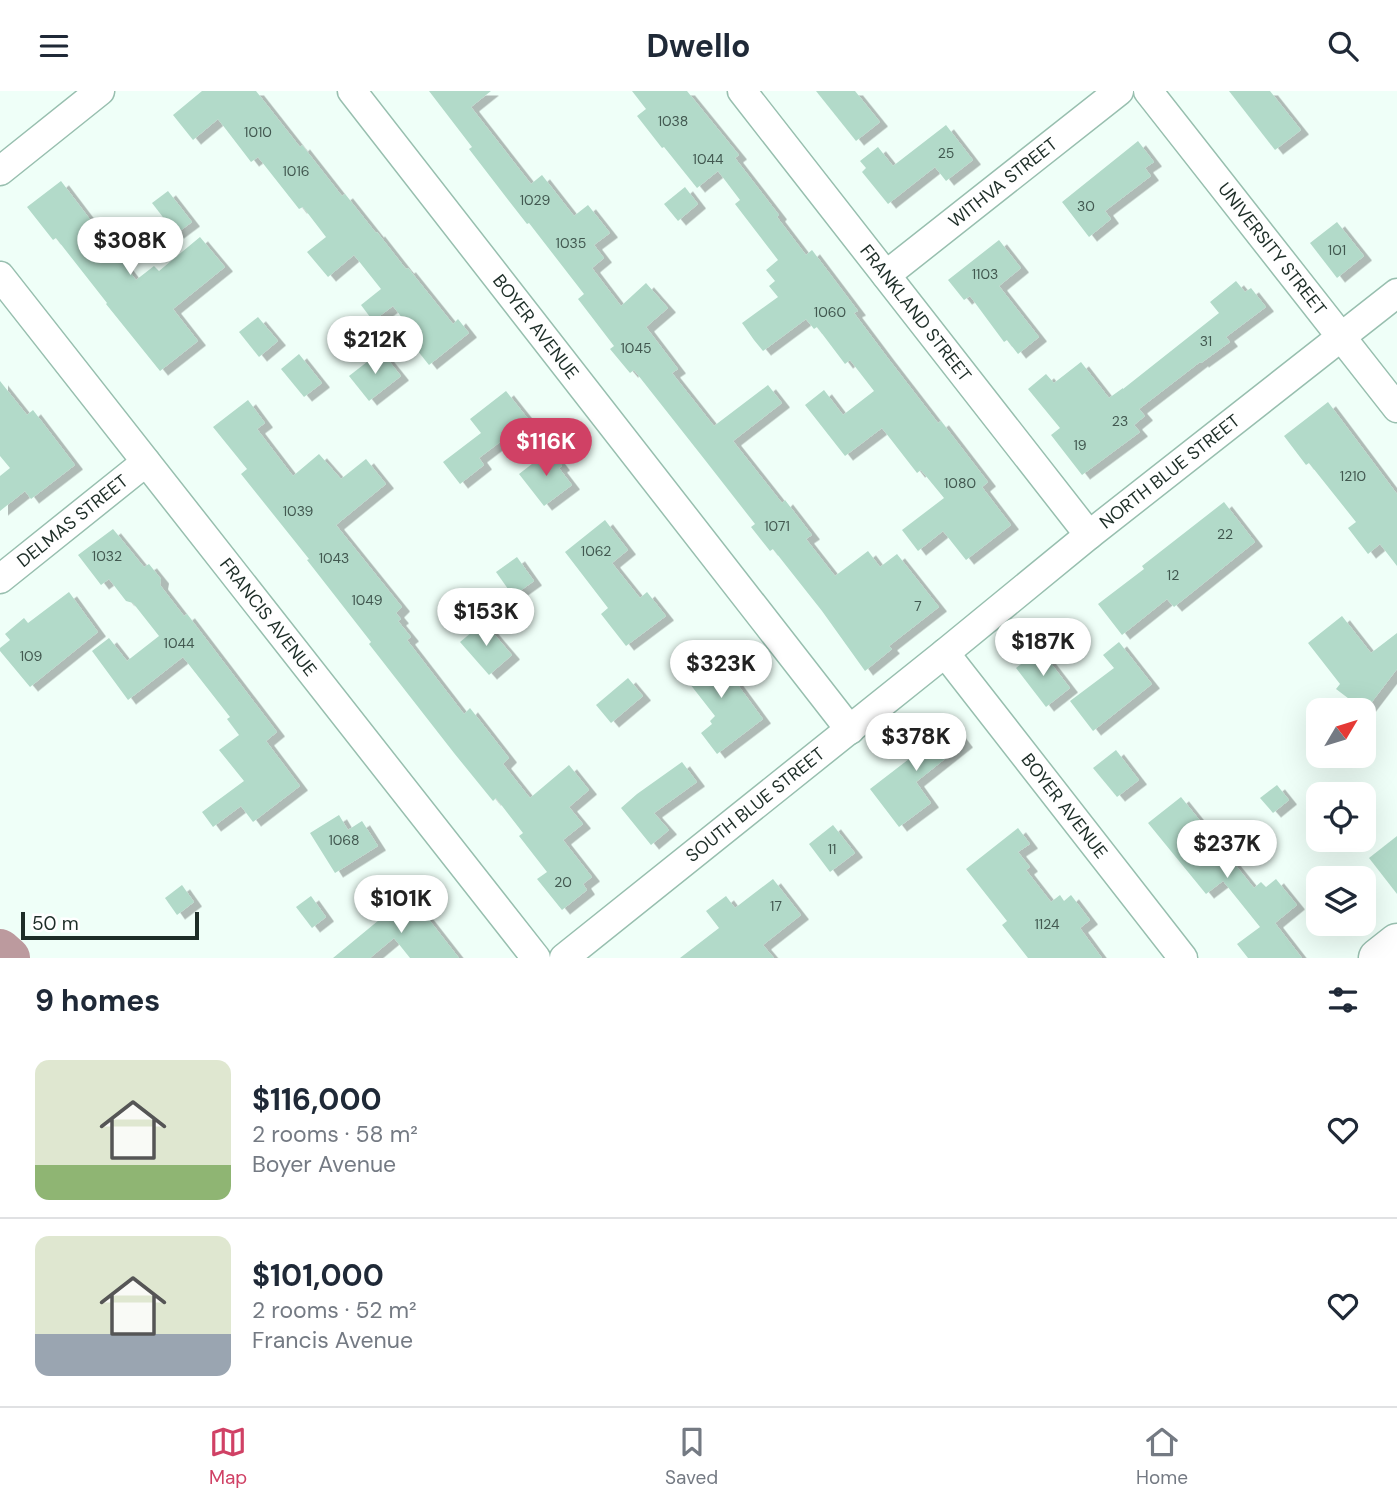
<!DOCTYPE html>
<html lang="en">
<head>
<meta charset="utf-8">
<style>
  :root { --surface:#fff; --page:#f6f6f7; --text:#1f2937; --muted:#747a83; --line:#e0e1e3; --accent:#d04165 }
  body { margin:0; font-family:"DM Sans",sans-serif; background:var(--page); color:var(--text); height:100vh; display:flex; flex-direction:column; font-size:26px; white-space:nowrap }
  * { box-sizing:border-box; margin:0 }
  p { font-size:23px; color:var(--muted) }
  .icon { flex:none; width:38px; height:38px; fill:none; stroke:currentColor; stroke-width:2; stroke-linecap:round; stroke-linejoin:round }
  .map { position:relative; height:867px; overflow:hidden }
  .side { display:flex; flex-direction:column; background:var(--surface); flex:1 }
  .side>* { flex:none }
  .needle { width:46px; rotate:52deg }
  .controls { position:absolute; left:1306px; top:607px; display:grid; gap:14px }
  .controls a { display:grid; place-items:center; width:70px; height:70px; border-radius:14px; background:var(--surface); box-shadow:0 7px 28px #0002; font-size:35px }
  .scale { position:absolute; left:21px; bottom:18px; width:178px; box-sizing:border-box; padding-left:7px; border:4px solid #1d2d27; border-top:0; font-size:19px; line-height:24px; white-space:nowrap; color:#1d2d27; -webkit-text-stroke:5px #fff; paint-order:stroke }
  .price { position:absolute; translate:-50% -60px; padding:0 16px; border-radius:24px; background:#fff; color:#222; font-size:23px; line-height:46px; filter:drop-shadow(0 2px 4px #0008) }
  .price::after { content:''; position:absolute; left:50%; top:42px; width:21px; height:16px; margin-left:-10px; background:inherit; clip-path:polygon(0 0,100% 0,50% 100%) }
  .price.current { background:var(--accent); color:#fff }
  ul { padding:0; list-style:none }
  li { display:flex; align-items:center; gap:21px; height:175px; padding:0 35px }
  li+li { border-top:2px solid var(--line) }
  li span { display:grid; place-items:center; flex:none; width:196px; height:140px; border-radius:14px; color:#555 }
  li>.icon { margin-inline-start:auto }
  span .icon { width:84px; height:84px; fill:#fffc; stroke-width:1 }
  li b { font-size:30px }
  h2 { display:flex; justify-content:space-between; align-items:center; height:84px; padding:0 35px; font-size:30px }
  header { display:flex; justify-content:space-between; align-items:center; height:91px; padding:0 35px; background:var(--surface); font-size:32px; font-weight:700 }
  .tabs { display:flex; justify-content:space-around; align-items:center; height:98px; border-top:2px solid var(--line); background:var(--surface); font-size:19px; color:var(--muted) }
  .tabs a { display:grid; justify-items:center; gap:4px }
  .tabs .current { color:var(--accent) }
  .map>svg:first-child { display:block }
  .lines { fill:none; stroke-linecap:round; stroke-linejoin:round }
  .river { stroke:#bc9a9e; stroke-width:42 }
  .building { fill:#b2dac9; filter:url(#shadow) }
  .minor-casing { stroke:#98bfaf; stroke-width:31 }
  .secondary-casing { stroke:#98bfaf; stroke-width:41 }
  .minor { stroke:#fff; stroke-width:28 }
  .secondary { stroke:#fff; stroke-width:38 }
  .labels { text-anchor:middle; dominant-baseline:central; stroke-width:6; stroke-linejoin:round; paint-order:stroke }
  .number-label { font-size:14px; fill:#425850 }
  .street-label { font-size:18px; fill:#1d2d27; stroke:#fff }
</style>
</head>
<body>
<header><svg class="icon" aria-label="menu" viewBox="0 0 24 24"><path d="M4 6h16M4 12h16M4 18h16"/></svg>Dwello<svg class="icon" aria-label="search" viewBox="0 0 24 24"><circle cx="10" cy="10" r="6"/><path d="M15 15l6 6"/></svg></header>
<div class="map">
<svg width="1397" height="867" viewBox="0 0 1397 867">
  <defs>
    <filter id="shadow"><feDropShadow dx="8" dy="4.5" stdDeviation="0" flood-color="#0004"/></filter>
  </defs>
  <rect width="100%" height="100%" fill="#effff8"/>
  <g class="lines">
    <polyline class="river" points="0,859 9,867"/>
  </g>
  <g class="building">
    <polygon points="202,0 256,0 300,56 302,54 342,105 345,103 376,142 377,141 406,178 408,177 453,233 458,228 469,242 429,274 413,254 419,249 393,215 373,230 361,214 381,198 354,164 328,186 307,161 326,146 303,116 299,118 258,66 251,71 218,28 193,49 173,24"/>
    <polygon points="429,0 491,0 471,16 531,93 542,84 574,125 588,114 610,142 594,154 604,167 592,177 621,215 646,192 668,217 646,236 678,278 672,282 714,335 768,294 782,312 733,350 782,412 785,409 812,444 806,448 835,485 868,460 880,476 897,463 939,516 889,555 892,558 865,580 822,520 773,458 770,460 751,436 755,433 705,369 634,279 630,282 610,258 614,255 578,208 584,203 529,132 527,133 509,110 469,58 472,56"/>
    <polygon points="632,0 687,0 739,64 735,67 779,124 777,126 806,164 812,159 858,220 854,222 887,266 938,332 941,330 988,391 982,396 1011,434 966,469 943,440 918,460 902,439 944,407 921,379 917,382 882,337 845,365 805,314 824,299 843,324 874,300 850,269 845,273 817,236 814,238 806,228 763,260 754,249 742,232 778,206 769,195 775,190 766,179 778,169 735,113 740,109 718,80 697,97 664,56 662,57 637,25 646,18"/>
    <polygon points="816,0 855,0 880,31 856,50"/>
    <polygon points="1229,0 1270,0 1301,39 1275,59"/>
    <polygon points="946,34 973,69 946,90 935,76 888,113 862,81 866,77 860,70 878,56 893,75"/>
    <polygon points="1138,50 1154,71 1145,77 1151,85 1105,120 1111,128 1089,146 1062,111"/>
    <polygon points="61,90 136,189 154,175 159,180 200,146 225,176 173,218 198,250 160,280 106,213 107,212 56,147 53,149 27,116"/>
    <polygon points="685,96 698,113 678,130 664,113"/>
    <polygon points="168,100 192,131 176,143 152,112"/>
    <polygon points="1337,131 1364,165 1337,187 1310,152"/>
    <polygon points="999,149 1021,177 999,195 1039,246 1018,263 1007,249 1004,251 970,205 964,209 948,189"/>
    <polygon points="1236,190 1245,201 1251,197 1266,216 1226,246 1230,251 1201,272 1200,271 1139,318 1145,325 1134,334 1140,341 1082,384 1051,344 1060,337 1028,298 1046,283 1054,292 1081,271 1109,307 1123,297 1123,298 1219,222 1210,211"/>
    <polygon points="258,226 278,250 259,266 239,241"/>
    <polygon points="381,260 401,285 369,310 349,285"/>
    <polygon points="299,263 322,292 304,306 281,278"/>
    <polygon points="0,290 27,324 33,319 75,374 31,408 25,400 0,420 0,385 10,377 0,365"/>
    <polygon points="506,300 529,329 479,367 484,374 460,393 443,371 481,342 470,328"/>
    <polygon points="248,309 265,332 257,338 293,385 319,363 341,388 366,368 386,393 336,434 402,516 396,522 401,528 398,530 411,546 407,549 464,623 470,617 509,667 503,673 530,707 569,674 589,699 569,716 583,733 563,749 592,786 583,793 587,799 562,819 537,788 547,781 519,745 523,742 496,707 493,710 454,662 369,553 371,551 307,469 309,468 241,383 247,378 213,336"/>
    <polygon points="1328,311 1397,403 1397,475 1380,453 1368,463 1348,437 1356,431 1309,372 1306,374 1284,345"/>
    <polygon points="550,359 562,375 559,377 572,394 544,415 519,383"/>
    <polygon points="1224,411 1255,451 1174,516 1167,508 1122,544 1098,513 1144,478 1142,475"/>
    <polygon points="605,429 628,459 612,472 640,507 647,501 666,525 626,555 601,523 608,517 565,461"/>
    <polygon points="113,438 144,476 149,473 161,488 160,494 184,525 187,523 277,641 266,650 300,695 253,731 241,715 213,736 202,721 244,690 219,659 239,644 227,628 230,626 183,566 128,609 92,560 109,547 127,570 159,545 133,512 126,510 109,488 101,494 78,464"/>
    <polygon points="517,466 534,490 513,505 496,481"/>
    <polygon points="69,501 98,541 30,596 0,560 0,557 10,549 5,543 24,527 28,532"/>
    <polygon points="1342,525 1371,562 1397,542 1397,578 1365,620 1336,598 1340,593 1308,552"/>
    <polygon points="484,531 512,564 489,584 460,551"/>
    <polygon points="1119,551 1152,593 1093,640 1070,610 1114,577 1103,564"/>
    <polygon points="710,556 763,628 717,663 701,642 712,633 710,630 715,625 679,579"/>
    <polygon points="1040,558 1070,597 1046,616 1016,577"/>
    <polygon points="628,587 643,605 611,632 596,614"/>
    <polygon points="945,626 965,652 916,691 931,712 899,736 870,698 922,658 915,649"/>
    <polygon points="1116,659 1139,689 1117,706 1093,677"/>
    <polygon points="682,671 697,691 654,722 669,739 651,754 621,717 637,703"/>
    <polygon points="1277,694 1289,709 1273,722 1260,707"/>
    <polygon points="1181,706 1254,797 1261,791 1266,796 1276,788 1297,814 1275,832 1302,867 1248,867 1237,853 1260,836 1223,790 1206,803 1148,732"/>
    <polygon points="339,724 348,739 362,730 378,755 335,782 310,742"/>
    <polygon points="833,734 855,762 830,781 809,753"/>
    <polygon points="1018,737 1030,753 1018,761 1030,776 1026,779 1051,811 1060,804 1064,810 1071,804 1090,829 1080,837 1102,867 1028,867 1002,834 1007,830 966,778"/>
    <polygon points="1397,745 1397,803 1369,767"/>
    <polygon points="773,788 801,824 763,854 774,867 680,867 719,837 706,820 726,805 735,817"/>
    <polygon points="182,794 194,811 177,824 165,807"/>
    <polygon points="409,803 459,867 410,867 394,847 370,867 333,867 379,829 378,827"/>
    <polygon points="311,805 326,826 312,837 296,816"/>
  </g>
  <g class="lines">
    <defs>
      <g id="minor">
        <path id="s1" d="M352 0 850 639"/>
        <path id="s2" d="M742 0 1089 444"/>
        <path id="s3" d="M1148 0 1397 317"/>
        <polyline points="0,80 100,0"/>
        <path id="s4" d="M886 184 1119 0"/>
        <path id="s5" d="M0 185 536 867"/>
        <path id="s6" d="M0 488 146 371"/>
        <path id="s7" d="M945 562 1183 867"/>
        <path id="s8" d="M564 867 945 562 1089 444 1397 202"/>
      </g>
      <polyline id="secondary" points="1378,867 1397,852"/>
    </defs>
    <use href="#minor" class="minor-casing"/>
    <use href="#secondary" class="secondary-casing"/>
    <use href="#minor" class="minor"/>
    <use href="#secondary" class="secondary"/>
  </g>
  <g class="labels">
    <g class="number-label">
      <text x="673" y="30">1038</text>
      <text x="258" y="41">1010</text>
      <text x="946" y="62">25</text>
      <text x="708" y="68">1044</text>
      <text x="296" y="80">1016</text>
      <text x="535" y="109">1029</text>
      <text x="1086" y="115">30</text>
      <text x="571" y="152">1035</text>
      <text x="1337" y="159">101</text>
      <text x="985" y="183">1103</text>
      <text x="830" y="221">1060</text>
      <text x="1206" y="250">31</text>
      <text x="636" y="257">1045</text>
      <text x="1120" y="330">23</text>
      <text x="1080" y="354">19</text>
      <text x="1353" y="385">1210</text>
      <text x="960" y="392">1080</text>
      <text x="298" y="420">1039</text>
      <text x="777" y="435">1071</text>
      <text x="1225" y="443">22</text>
      <text x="596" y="460">1062</text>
      <text x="107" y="465">1032</text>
      <text x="334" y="467">1043</text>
      <text x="1173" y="484">12</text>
      <text x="367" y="509">1049</text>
      <text x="918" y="515">7</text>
      <text x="179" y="552">1044</text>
      <text x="31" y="565">109</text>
      <text x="344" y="749">1068</text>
      <text x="832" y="758">11</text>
      <text x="563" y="791">20</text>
      <text x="776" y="815">17</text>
      <text x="1047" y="833">1124</text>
    </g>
    <g class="street-label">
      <text stroke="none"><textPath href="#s4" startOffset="149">WITHVA STREET</textPath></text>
      <text stroke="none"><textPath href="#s3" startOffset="201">UNIVERSITY STREET</textPath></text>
      <text stroke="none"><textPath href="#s2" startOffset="282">FRANKLAND STREET</textPath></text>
      <text stroke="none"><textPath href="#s1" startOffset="299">BOYER AVENUE</textPath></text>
      <text stroke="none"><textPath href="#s8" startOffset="777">NORTH BLUE STREET</textPath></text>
      <text stroke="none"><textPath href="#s6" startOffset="93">DELMAS STREET</textPath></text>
      <text stroke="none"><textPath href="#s5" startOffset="434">FRANCIS AVENUE</textPath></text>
      <text stroke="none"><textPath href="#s8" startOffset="245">SOUTH BLUE STREET</textPath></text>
      <text stroke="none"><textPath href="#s7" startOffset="194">BOYER AVENUE</textPath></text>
    </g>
  </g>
</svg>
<div class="controls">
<a><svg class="needle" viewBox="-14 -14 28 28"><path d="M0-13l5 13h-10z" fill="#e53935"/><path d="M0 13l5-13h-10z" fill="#747a83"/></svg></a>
<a><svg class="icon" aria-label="locate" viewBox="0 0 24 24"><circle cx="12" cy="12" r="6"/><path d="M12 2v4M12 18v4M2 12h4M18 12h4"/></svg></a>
<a><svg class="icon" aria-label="layers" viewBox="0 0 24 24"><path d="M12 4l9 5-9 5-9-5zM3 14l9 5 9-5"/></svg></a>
</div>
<div class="scale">50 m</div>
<b class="price" style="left:130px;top:186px">$308K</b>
<b class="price" style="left:375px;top:285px">$212K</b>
<b class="price current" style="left:546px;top:387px">$116K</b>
<b class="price" style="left:486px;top:557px">$153K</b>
<b class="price" style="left:1043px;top:587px">$187K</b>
<b class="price" style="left:721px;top:609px">$323K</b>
<b class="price" style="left:916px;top:682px">$378K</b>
<b class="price" style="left:1227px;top:789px">$237K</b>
<b class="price" style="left:401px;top:844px">$101K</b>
</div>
<section class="side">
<h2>9 homes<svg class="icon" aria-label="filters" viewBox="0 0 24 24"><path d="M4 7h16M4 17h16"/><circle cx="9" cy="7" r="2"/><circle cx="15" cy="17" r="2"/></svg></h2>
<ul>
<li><span style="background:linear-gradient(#dfe7d0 75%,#8fb573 0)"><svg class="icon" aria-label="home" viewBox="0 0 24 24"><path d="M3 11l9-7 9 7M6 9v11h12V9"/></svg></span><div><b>$116,000</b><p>2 rooms · 58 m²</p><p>Boyer Avenue</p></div><svg class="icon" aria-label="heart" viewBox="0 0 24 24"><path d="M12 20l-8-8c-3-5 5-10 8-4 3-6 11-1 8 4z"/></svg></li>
<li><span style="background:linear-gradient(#dfe7d0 70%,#9aa5b1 0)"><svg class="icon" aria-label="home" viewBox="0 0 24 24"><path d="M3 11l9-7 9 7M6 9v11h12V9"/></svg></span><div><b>$101,000</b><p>2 rooms · 52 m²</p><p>Francis Avenue</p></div><svg class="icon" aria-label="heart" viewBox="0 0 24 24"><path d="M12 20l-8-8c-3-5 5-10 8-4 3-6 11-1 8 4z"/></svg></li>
</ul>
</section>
<nav class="tabs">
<a class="current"><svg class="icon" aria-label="map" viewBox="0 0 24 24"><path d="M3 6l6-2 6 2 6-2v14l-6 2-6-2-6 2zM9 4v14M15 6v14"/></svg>Map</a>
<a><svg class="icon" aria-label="saved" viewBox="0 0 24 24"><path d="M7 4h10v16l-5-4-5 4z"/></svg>Saved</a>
<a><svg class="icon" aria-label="home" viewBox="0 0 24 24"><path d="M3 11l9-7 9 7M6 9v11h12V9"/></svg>Home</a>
</nav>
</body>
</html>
